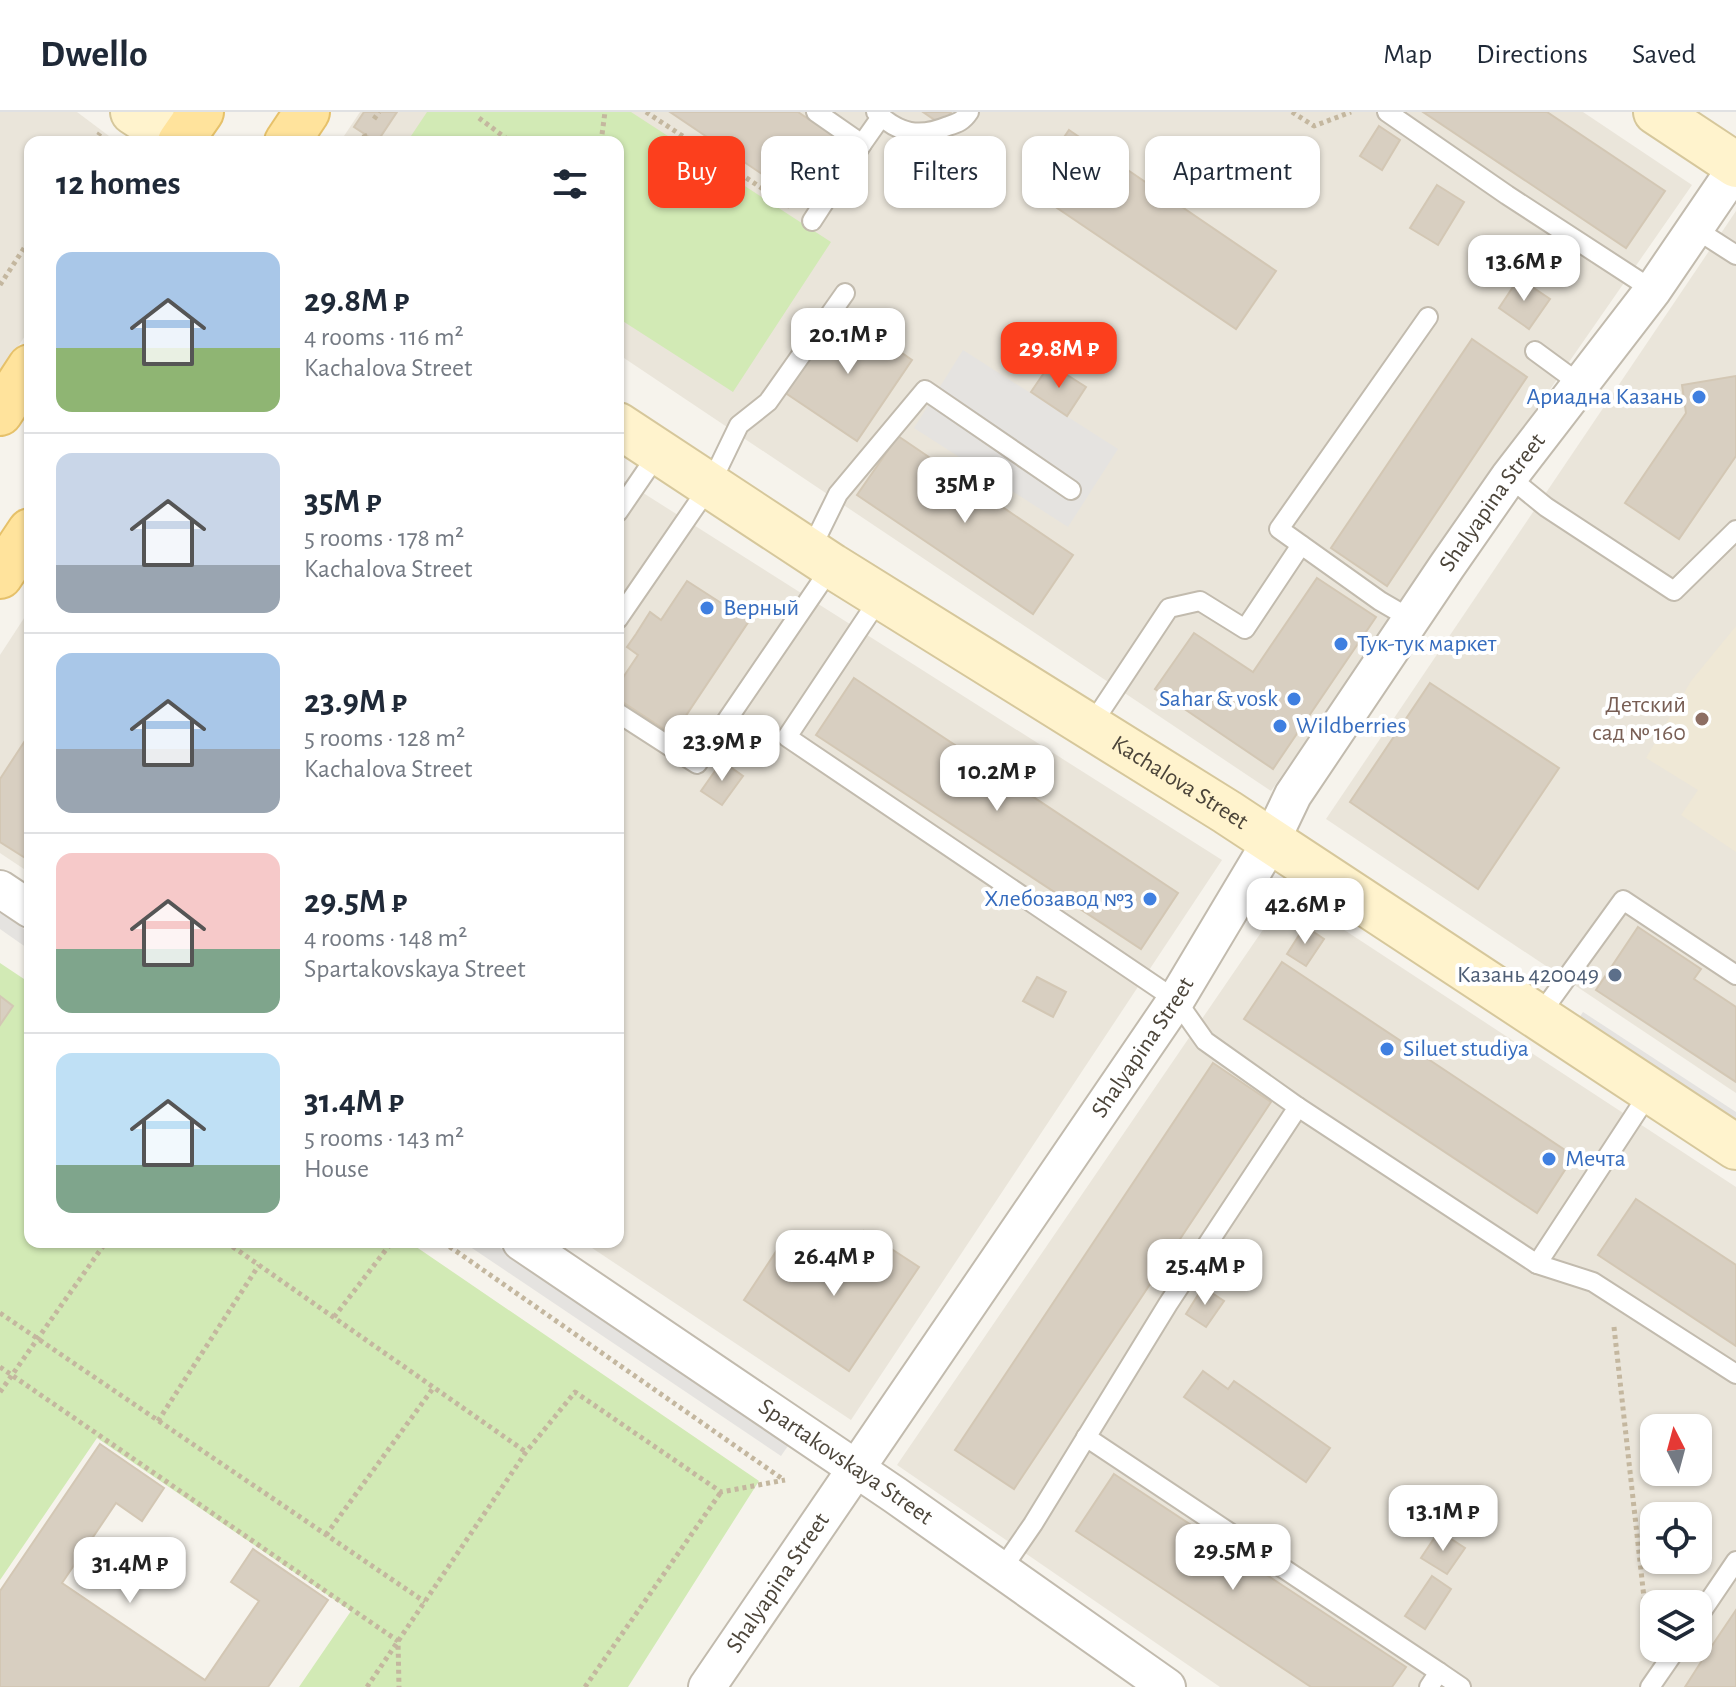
<!DOCTYPE html>
<html lang="en">
<head>
<meta charset="utf-8">
<style>
  :root { --surface:#fff; --page:#f6f6f7; --text:#1f2937; --muted:#747a83; --line:#e0e1e3; --accent:#fc3f1d }
  body { margin:0; font-family:"Alegreya Sans",sans-serif; background:var(--page); color:var(--text); height:100vh; display:flex; flex-direction:column; font-size:30px; white-space:nowrap }
  * { box-sizing:border-box; margin:0 }
  p { font-size:26px; color:var(--muted) }
  .icon { flex:none; width:44px; height:44px; fill:none; stroke:currentColor; stroke-width:2; stroke-linecap:round; stroke-linejoin:round }
  .map { position:relative; flex:1; overflow:hidden }
  .details { position:absolute; left:24px; top:24px; width:600px; height:1112px; display:flex; flex-direction:column; background:var(--surface); border-radius:16px; box-shadow:0 2px 6px #0004 }
  .details>* { flex:none }
  .guide { position:absolute; left:648px; top:24px; width:760px; height:72px; display:flex; gap:16px }
  .needle { width:52px; rotate:354deg }
  .tools { position:absolute; left:1640px; top:1302px; display:grid; gap:16px }
  .tools a { display:grid; place-items:center; width:72px; height:72px; border-radius:16px; background:var(--surface); box-shadow:0 2px 6px #0004; font-size:40px }
  .price { position:absolute; translate:-50% -68px; padding:0 18px; border-radius:16px; background:#fff; color:#222; font-size:26px; line-height:52px; filter:drop-shadow(0 2px 4px #0008) }
  .price::after { content:''; position:absolute; left:50%; top:48px; width:24px; height:18px; margin-left:-12px; background:inherit; clip-path:polygon(0 0,100% 0,50% 100%) }
  .price.on { background:var(--accent); color:#fff }
  ul { padding:0; list-style:none }
  li { display:flex; align-items:center; gap:24px; height:200px; padding:0 32px }
  li+li { border-top:2px solid var(--line) }
  li span { display:grid; place-items:center; flex:none; width:224px; height:160px; border-radius:16px; color:#555 }
  li>.icon { margin-inline-start:auto }
  span .icon { width:96px; height:96px; fill:#fffc; stroke-width:1 }
  li b { font-size:34px }
  h2 { display:flex; justify-content:space-between; align-items:center; height:96px; padding:0 32px; font-size:34px }
  .tag { padding:0 28px; border-radius:16px; background:var(--surface); box-shadow:0 2px 6px #0004; font-size:28px; line-height:72px }
  .tag.on { background:var(--accent); color:#fff }
  header { display:flex; align-items:center; gap:48px; box-sizing:border-box; height:112px; padding:0 40px; background:var(--surface); border-bottom:2px solid var(--line) }
  header strong { font-size:38px }
  nav { display:flex; gap:44px; margin-inline-start:auto; font-size:28px }
  .map>svg:first-child { display:block }
  .residential { fill:#eae5da; fill-rule:evenodd }
  .education { fill:#efe8d6 }
  .green { fill:#d2eab5 }
  .parking { fill:#e5e3e0 }
  .building { fill:#d8cfc1; stroke:#d3c7b4; stroke-width:2 }
  .lines { fill:none; stroke-linecap:round; stroke-linejoin:round }
  .lane-casing { stroke:#c2bbae; stroke-width:22 }
  .street-casing { stroke:#c2bbae; stroke-width:40 }
  .secondary-casing { stroke:#d6c79b; stroke-width:48 }
  .primary-casing { stroke:#e6c16a; stroke-width:48 }
  .path { stroke:#c4b79f; stroke-width:5; stroke-dasharray:4 4; stroke-linecap:butt }
  .lane { stroke:#fff; stroke-width:18 }
  .street { stroke:#fff; stroke-width:36 }
  .secondary { stroke:#fff3cd; stroke-width:44 }
  .primary { stroke:#ffe39c; stroke-width:44 }
  .shop-dot { fill:#3f7fe0; stroke:#fff; stroke-width:3 }
  .education-dot { fill:#8d6e63; stroke:#fff; stroke-width:3 }
  .service-dot { fill:#5c6f8a; stroke:#fff; stroke-width:3 }
  .labels { text-anchor:middle; dominant-baseline:central; stroke-width:8; stroke-linejoin:round; paint-order:stroke }
  .shop-label { font-size:24px; fill:#366cbe; stroke:#fff; text-anchor:start }
  .street-label { font-size:24px; fill:#4b4439; stroke:#fff }
  .education-label { font-size:24px; fill:#785e54; stroke:#fff; text-anchor:end }
  .service-label { font-size:24px; fill:#4e5e75; stroke:#fff; text-anchor:end }
</style>
</head>
<body>
<header>
<strong>Dwello</strong>
<nav><a>Map</a><a>Directions</a><a>Saved</a></nav>
</header>
<div class="map">
<svg width="1736" height="1575" viewBox="0 0 1736 1575">
  <rect width="100%" height="100%" fill="#f6f3ec"/>
  <g class="residential">
    <polygon points="0,0 77,0 117,30 30,30 30,216 0,263"/>
    <polygon points="360,0 1583,0 1692,73 1271,679 618,242 618,30 340,30"/>
    <polygon points="1736,99 1736,981 1326,707"/>
    <polygon points="618,365 1222,748 851,1308 583,1130 618,1130"/>
    <polygon points="30,497 30,761 0,741 0,543"/>
    <path d="M1288 781 1736 1075V1575H1220L897 1353ZM1654 1316H1698V1360H1654ZM1654 1404H1698V1448H1654ZM1654 1492H1698V1536H1654Z"/>
  </g>
  <polygon class="education" points="1736,514 1736,740 1681,703 1698,678 1646,646 1691,569"/>
  <g class="green">
    <polygon points="427,0 631,0 831,130 733,280 618,206 618,30 407,30"/>
    <polygon points="0,851 30,871 30,1130 409,1130 759,1369 628,1575 299,1575 351,1499 97,1326 0,1468"/>
  </g>
  <g class="parking">
    <polygon points="963,238 1118,337 1068,415 914,316"/>
    <polygon points="0,801 30,821 30,838 0,817"/>
    <polygon points="1583,900 1736,1000 1736,1015 1577,909"/>
    <polygon points="463,1130 491,1130 790,1331 781,1344"/>
  </g>
  <g class="building">
    <polygon points="364,0 397,0 377,30 354,15"/>
    <polygon points="670,0 798,0 848,34 808,93"/>
    <polygon points="923,0 951,0 942,13"/>
    <polygon points="1423,0 1547,0 1665,79 1626,136"/>
    <polygon points="1379,14 1400,28 1382,58 1360,44"/>
    <polygon points="1069,18 1276,159 1236,217 1029,77"/>
    <polygon points="1437,73 1464,90 1438,133 1410,116"/>
    <polygon points="1519,166 1550,187 1529,217 1499,196"/>
    <polygon points="840,198 912,248 857,329 784,280"/>
    <polygon points="1472,227 1527,265 1387,474 1331,436"/>
    <polygon points="1050,252 1086,275 1067,304 1031,280"/>
    <polygon points="1736,264 1736,344 1679,427 1625,391 1686,301 1682,273"/>
    <polygon points="898,324 1073,443 1033,502 857,383"/>
    <polygon points="1317,466 1376,505 1273,657 1155,577 1194,521 1253,560"/>
    <polygon points="687,469 749,509 673,623 618,587 618,573 638,543 627,535 636,522 650,500 661,508"/>
    <polygon points="854,566 1178,781 1141,837 816,623"/>
    <polygon points="1430,571 1559,656 1478,777 1350,690"/>
    <polygon points="30,621 30,749 0,730 0,667"/>
    <polygon points="722,649 743,664 722,693 701,679"/>
    <polygon points="1305,814 1324,827 1306,854 1287,842"/>
    <polygon points="1638,815 1701,857 1694,867 1736,895 1736,970 1596,878"/>
    <polygon points="1282,850 1574,1044 1537,1101 1244,907"/>
    <polygon points="1037,865 1066,880 1053,905 1023,889"/>
    <polygon points="0,884 13,894 0,913"/>
    <polygon points="1213,951 1271,990 1014,1377 955,1338"/>
    <polygon points="1636,1087 1736,1153 1736,1234 1598,1143"/>
    <polygon points="864,1119 919,1155 849,1259 744,1188 779,1135 831,1169"/>
    <polygon points="1203,1175 1224,1189 1206,1215 1186,1202"/>
    <polygon points="1203,1259 1228,1277 1234,1269 1330,1336 1306,1370 1184,1285"/>
    <polygon points="100,1332 164,1376 142,1409 116,1391 62,1471 205,1568 259,1489 231,1470 253,1437 328,1488 268,1575 0,1575 0,1479"/>
    <polygon points="1114,1362 1406,1555 1392,1575 1311,1575 1076,1419"/>
    <polygon points="1439,1419 1465,1436 1447,1462 1421,1446"/>
    <polygon points="1432,1464 1451,1477 1425,1517 1405,1504"/>
    <polygon points="1736,1498 1736,1575 1685,1575 1701,1550"/>
  </g>
  <g class="lines">
    <defs>
      <g id="lane">
        <polyline points="816,0 862,32 881,5"/>
        <path d="M876 0C899 22 919 26 948 14 958 11 963 9 969 0"/>
        <polyline points="1387,0 1507,83 1653,178"/>
        <polyline points="812,109 862,32"/>
        <polyline points="1694,116 1736,143"/>
        <polyline points="1535,239 1580,272"/>
        <polyline points="1509,365 1546,395 1674,479 1736,418"/>
        <polyline points="618,400 659,340"/>
        <polyline points="810,439 838,382 925,278 1071,378"/>
        <polyline points="881,484 787,625 1176,888 1205,929 1298,995 1168,1192 1033,1412 1002,1457"/>
        <polyline points="618,507 710,373 739,313 768,290 845,181"/>
        <polyline points="1411,507 1380,489 1279,417 1428,205"/>
        <polyline points="618,601 697,652 832,454"/>
        <polyline points="1090,615 1169,496 1200,489 1245,517 1301,433"/>
        <polyline points="1539,904 1623,788 1736,863"/>
        <polyline points="1651,978 1537,1152 1593,1170 1736,1262"/>
        <polyline points="1298,995 1537,1152"/>
        <polyline points="1086,1325 1439,1560"/>
        <polyline points="1698,1505 1736,1449"/>
        <polyline points="1429,1575 1439,1560 1461,1575"/>
        <polyline points="1650,1575 1677,1536"/>
      </g>
      <g id="street">
        <polyline points="0,777 30,797"/>
        <path id="s1" d="M521 1130 895 1383 1167 1575"/>
        <path id="s2" d="M707 1575 1176 888 1271 729 1293 683 1447 454 1509 365 1653 178 1736 56"/>
      </g>
      <g id="secondary">
        <polyline points="133,0 179,30"/>
        <polyline points="1656,0 1736,53"/>
        <path id="s3" d="M618 313 832 454 1227 700 1736 1035"/>
      </g>
      <g id="primary">
        <polyline points="180,30 201,0"/>
        <polyline points="287,30 307,0"/>
        <polyline points="0,301 30,255"/>
        <polyline points="0,464 30,419"/>
      </g>
    </defs>
    <use href="#lane" class="lane-casing"/>
    <use href="#street" class="street-casing"/>
    <use href="#secondary" class="secondary-casing"/>
    <use href="#primary" class="primary-casing"/>
    <g class="path">
      <polyline points="646,0 792,96"/>
      <polyline points="1292,0 1314,14 1351,0"/>
      <polyline points="479,6 511,30"/>
      <polyline points="374,7 379,0"/>
      <polyline points="364,22 367,30"/>
      <polyline points="94,30 100,21"/>
      <polyline points="601,30 605,0"/>
      <polyline points="0,173 30,127"/>
      <polyline points="226,1130 526,1340"/>
      <polyline points="443,1130 784,1368"/>
      <polyline points="0,1201 425,1490"/>
      <polyline points="334,1205 392,1130"/>
      <polyline points="1614,1215 1649,1531"/>
      <polyline points="0,1255 398,1529 399,1575"/>
      <polyline points="0,1280 106,1130"/>
      <polyline points="158,1309 259,1153"/>
      <polyline points="326,1423 434,1275"/>
      <polyline points="367,1575 526,1340 575,1280 721,1380 785,1368"/>
      <polyline points="585,1575 721,1380"/>
    </g>
    <use href="#lane" class="lane"/>
    <use href="#street" class="street"/>
    <use href="#secondary" class="secondary"/>
    <use href="#primary" class="primary"/>
  </g>
  <g class="shop-dot">
    <circle cx="1699" cy="285" r="8"/>
    <circle cx="707" cy="496" r="8"/>
    <circle cx="1341" cy="532" r="8"/>
    <circle cx="1294" cy="587" r="8"/>
    <circle cx="1280" cy="614" r="8"/>
    <circle cx="1150" cy="787" r="8"/>
    <circle cx="1387" cy="937" r="8"/>
    <circle cx="1549" cy="1047" r="8"/>
  </g>
  <circle class="education-dot" cx="1702" cy="607" r="8"/>
  <circle class="service-dot" cx="1615" cy="863" r="8"/>
  <g class="labels">
    <g class="shop-label">
      <text x="1683" y="285" text-anchor="end">Ариадна Казань</text>
      <text x="723" y="496">Верный</text>
      <text x="1357" y="532">Тук-тук маркет</text>
      <text x="1278" y="587" text-anchor="end">Sahar &amp; vosk</text>
      <text x="1296" y="614">Wildberries</text>
      <text x="1134" y="787" text-anchor="end">Хлебозавод №3</text>
      <text x="1403" y="937">Siluet studiya</text>
      <text x="1565" y="1047">Мечта</text>
    </g>
    <g class="street-label">
      <text stroke="none"><textPath href="#s2" startOffset="1422">Shalyapina Street</textPath></text>
      <text stroke="none"><textPath href="#s3" startOffset="666">Kachalova Street</textPath></text>
      <text stroke="none"><textPath href="#s2" startOffset="774">Shalyapina Street</textPath></text>
      <text stroke="none"><textPath href="#s1" startOffset="392">Spartakovskaya Street</textPath></text>
      <text stroke="none"><textPath href="#s2" startOffset="126">Shalyapina Street</textPath></text>
    </g>
    <g class="education-label">
      <text x="1686" y="593">Детский<tspan x="1686" dy="28">сад № 160</tspan></text>
    </g>
    <g class="service-label">
      <text x="1599" y="863">Казань 420049</text>
    </g>
  </g>
</svg>
<div class="tools">
<a><svg class="needle" viewBox="-14 -14 28 28"><path d="M0-13l5 13h-10z" fill="#e53935"/><path d="M0 13l5-13h-10z" fill="#747a83"/></svg></a>
<a><svg class="icon" aria-label="locate" viewBox="0 0 24 24"><circle cx="12" cy="12" r="6"/><path d="M12 2v4M12 18v4M2 12h4M18 12h4"/></svg></a>
<a><svg class="icon" aria-label="layers" viewBox="0 0 24 24"><path d="M12 4l9 5-9 5-9-5zM3 14l9 5 9-5"/></svg></a>
</div>
<b class="price" style="left:1524px;top:191px">13.6M ₽</b>
<b class="price" style="left:848px;top:264px">20.1M ₽</b>
<b class="price on" style="left:1059px;top:278px">29.8M ₽</b>
<b class="price" style="left:965px;top:413px">35M ₽</b>
<b class="price" style="left:722px;top:671px">23.9M ₽</b>
<b class="price" style="left:997px;top:701px">10.2M ₽</b>
<b class="price" style="left:1305px;top:834px">42.6M ₽</b>
<b class="price" style="left:834px;top:1186px">26.4M ₽</b>
<b class="price" style="left:1205px;top:1195px">25.4M ₽</b>
<b class="price" style="left:1443px;top:1441px">13.1M ₽</b>
<b class="price" style="left:1233px;top:1480px">29.5M ₽</b>
<b class="price" style="left:130px;top:1493px">31.4M ₽</b>
<div class="guide">
<a class="tag on">Buy</a>
<a class="tag">Rent</a>
<a class="tag">Filters</a>
<a class="tag">New</a>
<a class="tag">Apartment</a>
</div>
<section class="details">
<h2>12 homes<svg class="icon" aria-label="filters" viewBox="0 0 24 24"><path d="M4 7h16M4 17h16"/><circle cx="9" cy="7" r="2"/><circle cx="15" cy="17" r="2"/></svg></h2>
<ul>
<li><span style="background:linear-gradient(#a9c7e8 60%,#8fb573 0)"><svg class="icon" aria-label="home" viewBox="0 0 24 24"><path d="M3 11l9-7 9 7M6 9v11h12V9"/></svg></span><div><b>29.8M ₽</b><p>4 rooms · 116 m²</p><p>Kachalova Street</p></div></li>
<li><span style="background:linear-gradient(#c9d6e8 70%,#9aa5b1 0)"><svg class="icon" aria-label="home" viewBox="0 0 24 24"><path d="M3 11l9-7 9 7M6 9v11h12V9"/></svg></span><div><b>35M ₽</b><p>5 rooms · 178 m²</p><p>Kachalova Street</p></div></li>
<li><span style="background:linear-gradient(#a9c7e8 60%,#9aa5b1 0)"><svg class="icon" aria-label="home" viewBox="0 0 24 24"><path d="M3 11l9-7 9 7M6 9v11h12V9"/></svg></span><div><b>23.9M ₽</b><p>5 rooms · 128 m²</p><p>Kachalova Street</p></div></li>
<li><span style="background:linear-gradient(#f6c9c9 60%,#7fa58c 0)"><svg class="icon" aria-label="home" viewBox="0 0 24 24"><path d="M3 11l9-7 9 7M6 9v11h12V9"/></svg></span><div><b>29.5M ₽</b><p>4 rooms · 148 m²</p><p>Spartakovskaya Street</p></div></li>
<li><span style="background:linear-gradient(#bfe0f5 70%,#7fa58c 0)"><svg class="icon" aria-label="home" viewBox="0 0 24 24"><path d="M3 11l9-7 9 7M6 9v11h12V9"/></svg></span><div><b>31.4M ₽</b><p>5 rooms · 143 m²</p><p>House</p></div></li>
</ul>
</section>
</div>
</body>
</html>
